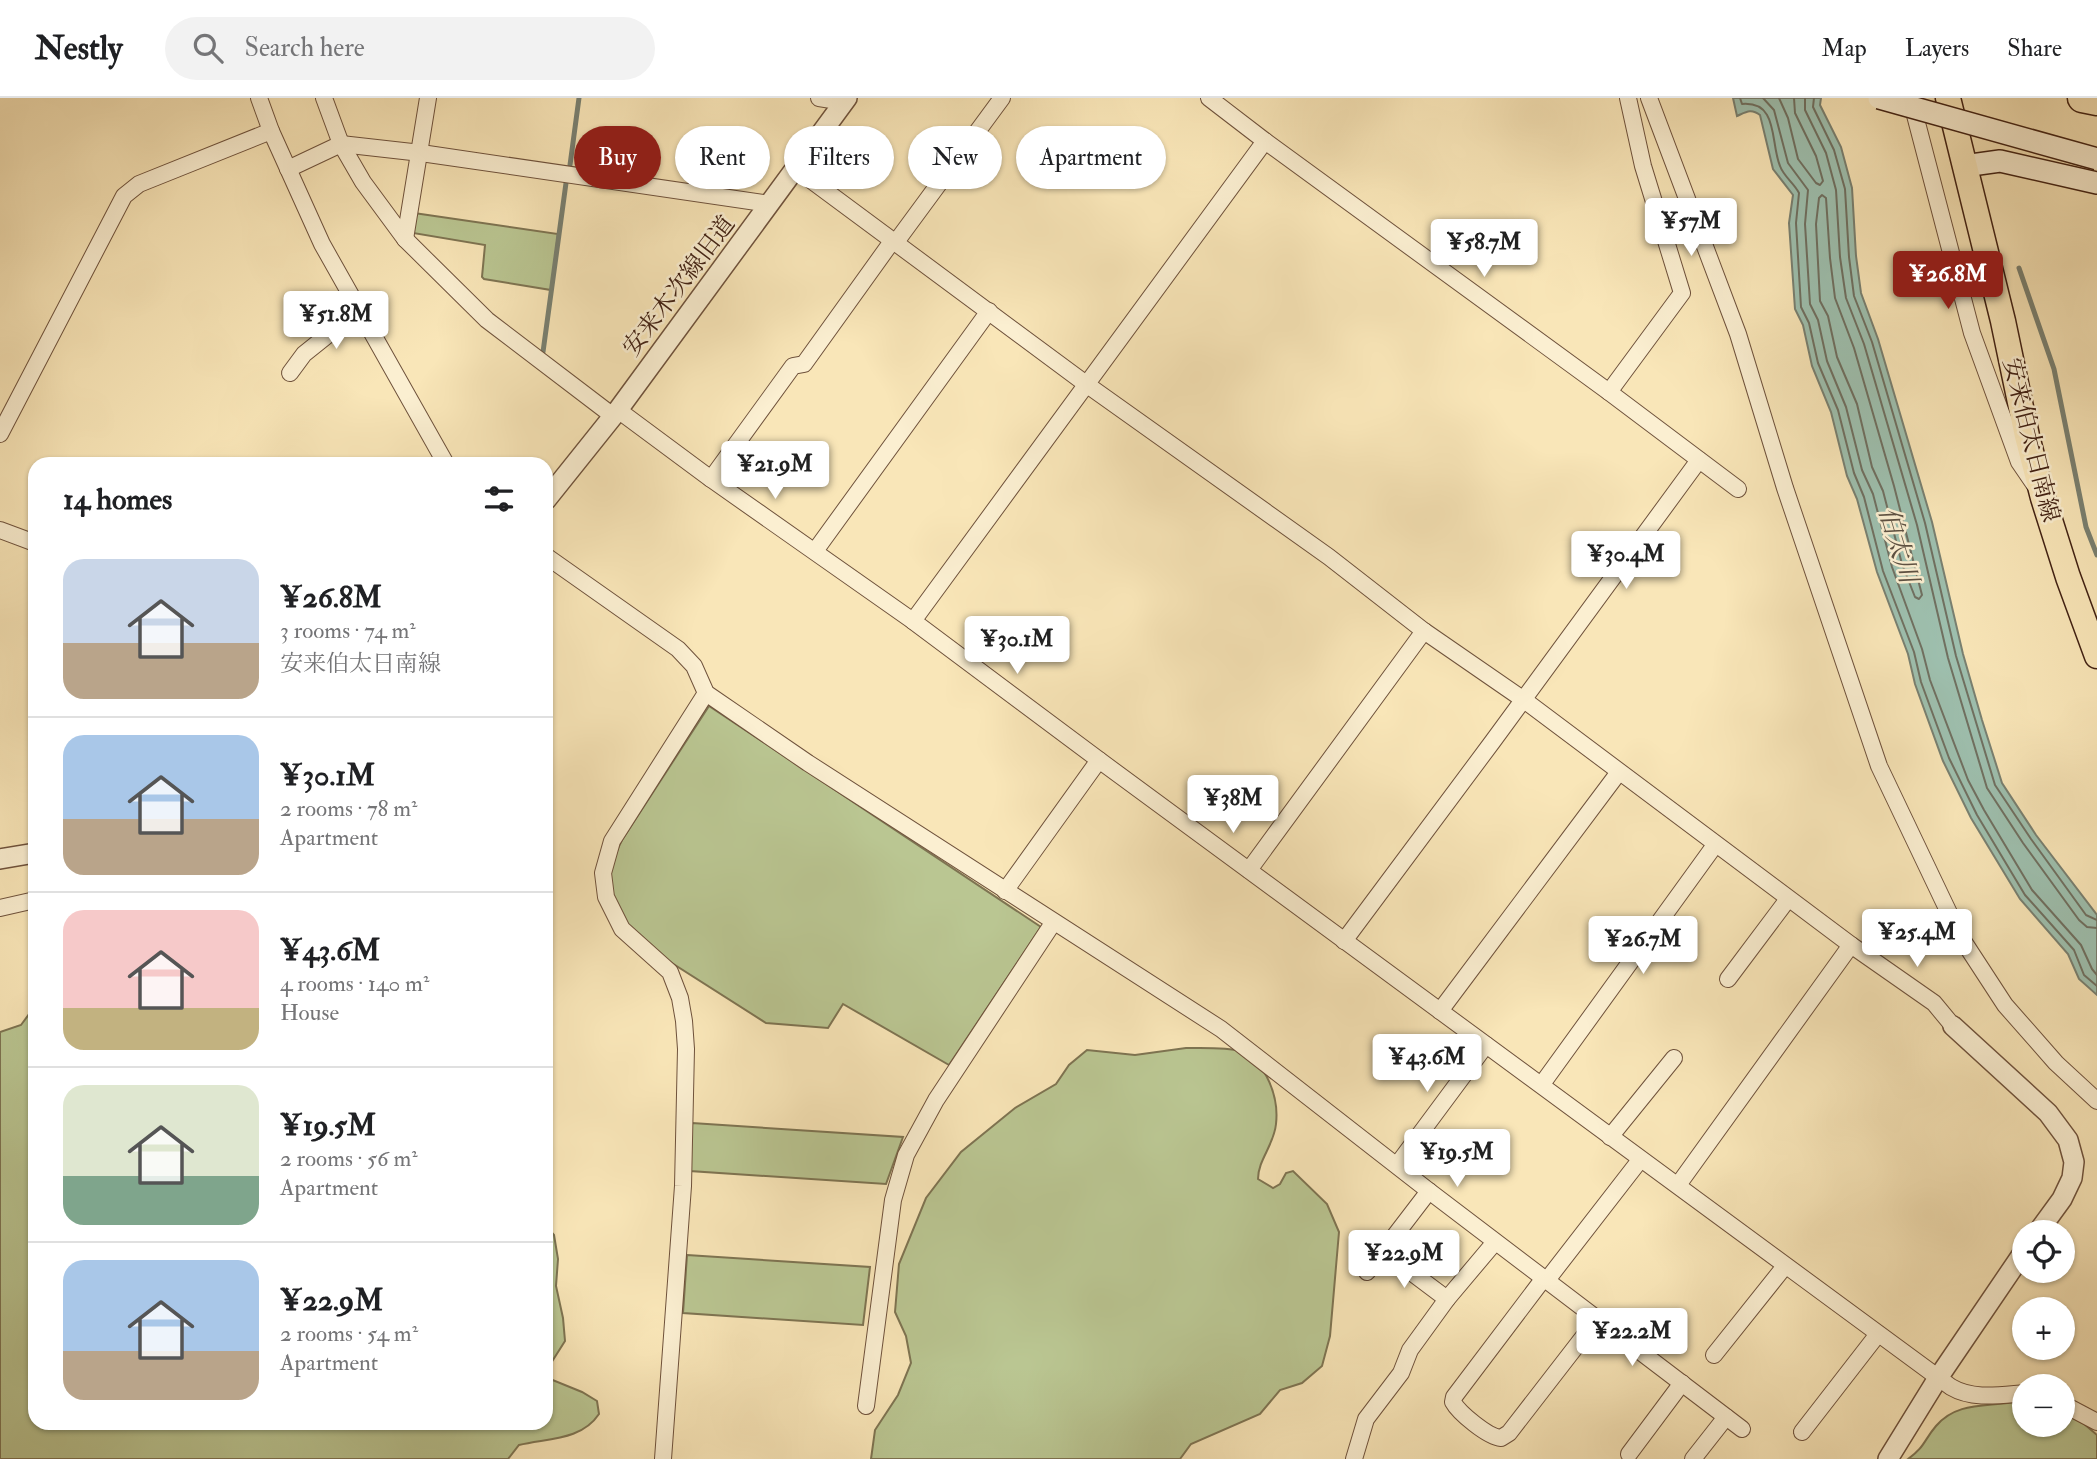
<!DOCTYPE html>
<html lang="en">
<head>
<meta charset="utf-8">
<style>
  :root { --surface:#fff; --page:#f2f2f2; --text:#202124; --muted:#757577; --line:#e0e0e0; --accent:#8f2418 }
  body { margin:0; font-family:"IM FELL Double Pica","Noto Serif JP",serif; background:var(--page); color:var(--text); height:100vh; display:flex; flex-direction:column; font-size:26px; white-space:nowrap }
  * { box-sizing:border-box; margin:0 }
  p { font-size:23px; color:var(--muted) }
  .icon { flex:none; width:38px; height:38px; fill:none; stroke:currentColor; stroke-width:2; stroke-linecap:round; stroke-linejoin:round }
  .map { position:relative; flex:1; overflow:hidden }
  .drawer { position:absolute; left:28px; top:359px; width:525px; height:973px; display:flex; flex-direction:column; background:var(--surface); border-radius:21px; box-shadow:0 2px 5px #0004 }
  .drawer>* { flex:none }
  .hud { position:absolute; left:574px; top:28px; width:665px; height:63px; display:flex; gap:14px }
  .fabs { position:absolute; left:2012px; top:1122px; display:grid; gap:14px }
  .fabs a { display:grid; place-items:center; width:63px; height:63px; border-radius:50%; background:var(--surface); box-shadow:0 2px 5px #0004; font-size:35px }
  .price { position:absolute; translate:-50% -60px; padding:0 16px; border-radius:7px; background:#fff; color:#222; font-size:23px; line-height:46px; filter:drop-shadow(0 2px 4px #0008) }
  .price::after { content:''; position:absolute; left:50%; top:42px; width:21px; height:16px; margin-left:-10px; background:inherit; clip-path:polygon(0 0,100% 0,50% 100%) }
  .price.active { background:var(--accent); color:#fff }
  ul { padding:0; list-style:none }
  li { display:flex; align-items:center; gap:21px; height:175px; padding:0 35px }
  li+li { border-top:2px solid var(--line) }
  li span { display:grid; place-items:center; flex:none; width:196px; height:140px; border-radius:21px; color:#555 }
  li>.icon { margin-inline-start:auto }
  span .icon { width:84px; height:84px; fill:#fffc; stroke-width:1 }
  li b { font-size:30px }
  h2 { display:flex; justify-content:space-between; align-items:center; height:84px; padding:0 35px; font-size:30px }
  .chip { padding:0 24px; border-radius:32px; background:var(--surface); box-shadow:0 2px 5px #0004; font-size:24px; line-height:63px }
  .chip.active { background:var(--accent); color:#fff }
  header { display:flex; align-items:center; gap:42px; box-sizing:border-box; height:98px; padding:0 35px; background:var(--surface); border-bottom:2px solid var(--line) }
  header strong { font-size:33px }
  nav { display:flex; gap:38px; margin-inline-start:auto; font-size:24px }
  .search { width:490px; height:63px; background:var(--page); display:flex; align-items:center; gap:18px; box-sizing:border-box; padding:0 24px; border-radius:38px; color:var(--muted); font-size:26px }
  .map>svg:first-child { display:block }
  .green { fill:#bac692; stroke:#7e7452; stroke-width:2 }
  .water { fill:#9ec0af; stroke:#798071; stroke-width:2 }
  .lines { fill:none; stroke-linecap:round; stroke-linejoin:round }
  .shore { stroke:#707061; stroke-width:2 }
  .stream { stroke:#798071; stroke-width:5 }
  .minor-casing { stroke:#6f523c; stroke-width:18 }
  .tertiary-casing { stroke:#6f523c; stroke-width:22 }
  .secondary-casing { stroke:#412113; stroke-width:24 }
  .primary-casing { stroke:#412113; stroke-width:27 }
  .motorway-casing { stroke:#412113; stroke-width:31 }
  .minor { stroke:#fbefd1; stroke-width:16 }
  .tertiary { stroke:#fbefd1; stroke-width:19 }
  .secondary { stroke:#fbefd1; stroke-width:21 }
  .primary { stroke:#f9e6b8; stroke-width:24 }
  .motorway { stroke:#f9e6b8; stroke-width:28 }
  .secondary-bridge-casing { stroke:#412113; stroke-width:24; stroke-linecap:butt }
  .secondary-bridge { stroke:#fbefd1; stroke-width:21 }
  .labels { text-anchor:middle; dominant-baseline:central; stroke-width:5; stroke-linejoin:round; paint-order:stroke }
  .street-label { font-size:24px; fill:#412113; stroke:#fbefd1 }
  .water-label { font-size:26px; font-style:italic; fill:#5d5142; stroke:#fbefd1 }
</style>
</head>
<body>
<header>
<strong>Nestly</strong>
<div class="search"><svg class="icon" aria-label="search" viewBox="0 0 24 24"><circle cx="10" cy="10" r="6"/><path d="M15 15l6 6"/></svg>Search here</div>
<nav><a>Map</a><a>Layers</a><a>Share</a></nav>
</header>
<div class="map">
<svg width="2097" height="1361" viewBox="0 0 2097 1361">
  <rect width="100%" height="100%" fill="#f9e6b8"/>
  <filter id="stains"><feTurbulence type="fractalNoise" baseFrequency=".00286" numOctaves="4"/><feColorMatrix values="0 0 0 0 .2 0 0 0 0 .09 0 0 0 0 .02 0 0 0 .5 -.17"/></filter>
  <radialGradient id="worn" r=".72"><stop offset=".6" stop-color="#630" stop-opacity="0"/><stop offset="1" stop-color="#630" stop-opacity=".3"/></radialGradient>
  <g class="green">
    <polygon points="414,115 558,136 551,192 484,181 482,179 485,147 413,135"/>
    <path d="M709 608 1041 829 949 967 843 906 828 930 766 925 642 846C632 837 611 810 609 795 606 777 614 758 622 742Z"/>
    <path d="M35 908V1325H546V1128L554 1137 558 1161 556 1188 563 1220 565 1243 546 1273 550 1281 582 1294 597 1303 599 1316C581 1343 547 1340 519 1347L508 1361H0V934L21 927Z"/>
    <path d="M1186 950C1201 950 1227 949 1240 953 1267 964 1279 1000 1276 1026 1274 1047 1258 1062 1258 1081L1273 1090 1280 1086 1286 1075 1293 1073 1327 1106 1339 1134 1330 1238 1322 1268 1302 1285 1280 1292 1260 1316 1191 1346 1180 1361H871L875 1332 898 1297 911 1265 906 1238 895 1214 899 1166 926 1100 961 1054 1015 1010 1056 986 1069 967 1087 952 1135 957Z"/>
    <polygon points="692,1025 903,1039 886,1086 690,1073"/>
    <polygon points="687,1157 870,1169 863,1227 683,1215"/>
    <path d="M2019 1303H2025V1326H2063V1314L2083 1325 2097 1337V1361H1908C1925 1349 1924 1342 1936 1328 1958 1302 1990 1310 2019 1303Z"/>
  </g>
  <path class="water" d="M1733 0H1821L1820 7 1841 49 1852 90 1856 158 1861 195 1878 241 1932 424 1963 556 1982 622 2002 685 2036 737 2097 817V897L2079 881 2068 856 2020 801 1971 720 1943 663 1915 586 1908 556 1877 474 1857 401 1847 378 1831 314 1812 268 1803 227 1795 211 1789 125 1793 97 1773 71 1760 17C1751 10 1746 14 1737 18Z"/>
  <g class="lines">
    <g class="shore">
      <path d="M1740 0 1742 6C1779 3 1770 44 1780 68 1784 79 1794 85 1799 95L1796 125 1801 209 1809 225 1818 265 1838 312 1854 375 1864 399 1883 473 1914 554 1921 584 1949 660 1977 717 2025 797 2074 852 2084 877 2097 888"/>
      <polyline points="1763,0 1774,12 1788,65 1808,92 1805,126 1810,206 1818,222 1827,263 1846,309 1862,372 1873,396 1892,469 1922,551 1930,582 1968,682 1984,712 2032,792 2081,847 2092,871 2097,877"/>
      <polyline points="1779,0 1788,20 1798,61 1816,85 1820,87 1823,83 1816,58 1795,15 1794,0"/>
      <polyline points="1805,0 1805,12 1826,55 1836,92 1840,159 1846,200 1864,246 1917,427 1948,560 1987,690 2023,745 2079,822 2087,829 2097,830"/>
      <polyline points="1814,0 1813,9 1834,52 1845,91 1849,159 1854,198 1872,244 1925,425 1956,558 1995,687 2031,741 2086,817 2097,822"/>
      <polygon points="1822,97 1826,100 1830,160 1835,200 1854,250 1894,388 1922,497 1919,501 1915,499 1902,466 1883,393 1872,369 1857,306 1837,259 1828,218 1820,203 1816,126 1819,100"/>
    </g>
    <g class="stream">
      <polyline points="570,67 579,0"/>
      <polyline points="2019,170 2054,271 2086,429 2097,457"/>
      <polyline points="543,254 566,85"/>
    </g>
    <defs>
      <g id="minor">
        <polyline points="259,0 271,33 322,146 446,366"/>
        <polyline points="324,0 341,46 363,84 405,141 487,222 613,318"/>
        <polyline points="819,0 844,4"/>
        <polyline points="1209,0 1265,43 1609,294 1738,391"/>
        <polyline points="1649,0 1738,236 1785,390 1879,668 1960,838 2005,907 2056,965 2097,1003"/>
        <polyline points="1911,2 1972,235 2019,364 2034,386"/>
        <polyline points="288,71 341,46 421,55 770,106"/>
        <polyline points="796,71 1086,286 1329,459 1424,533 1524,602 1851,847 1678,1087"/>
        <polyline points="405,141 428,0"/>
        <polyline points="896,144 1002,0"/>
        <polyline points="290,275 304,256 359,212"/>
        <polyline points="1609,294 1682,195 1643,68 1628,0"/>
        <path d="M618 312 711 381 913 523 1099 662 1951 1289C1973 1302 2000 1297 2025 1295"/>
        <polyline points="0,336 124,98 139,86 271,33"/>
        <polyline points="711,381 793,268 804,266 893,142"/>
        <polyline points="0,432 35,445"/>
        <polyline points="815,453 989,213"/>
        <polyline points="546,458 678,551 694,568 706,595 808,665 1221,931 1429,1093 1742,1331"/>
        <polyline points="913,523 1265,43"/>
        <polyline points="1249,772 1424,533"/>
        <polyline points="1005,793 1099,662"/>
        <polyline points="0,810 35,802"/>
        <polyline points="1344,843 1493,643 1699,362"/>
        <polyline points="1851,847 1934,905 1953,928"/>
        <polyline points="1728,881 1788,801"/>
        <polyline points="1440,913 1619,674"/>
        <polyline points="1542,986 1715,747"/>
        <polyline points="1610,1039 1674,960"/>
        <polyline points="1397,1067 1486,947"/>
        <polyline points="1383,1153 1447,1201"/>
        <polyline points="1367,1174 1429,1093"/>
        <path d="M1544 1180 1454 1299 1453 1304C1459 1315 1488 1339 1501 1340L1509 1335 1598 1220"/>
        <polyline points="1547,1182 1640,1062"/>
        <polyline points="1714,1257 1785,1168"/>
        <polyline points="2063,1306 2097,1324"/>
        <polyline points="866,1308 893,1102 906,1057 936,1002 1053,825"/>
        <polyline points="1802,1334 1878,1236"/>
        <polyline points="1629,1356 1682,1285"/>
        <polyline points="663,1361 683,1088 686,951 684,923 680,900 670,874 622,831 606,799 603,775 612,743 706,595"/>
        <polyline points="1354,1361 1366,1321 1401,1275 1410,1252 1447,1201 1495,1144"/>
        <polyline points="1693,1361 1726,1319"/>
      </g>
      <g id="tertiary">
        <polyline points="546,402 618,312 847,0"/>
        <polyline points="0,761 35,755"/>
        <polyline points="1953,928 2048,1015 2068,1042 2074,1064 2072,1080 2062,1101 2038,1134"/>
        <polyline points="1888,1361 1938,1280 2025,1152"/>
      </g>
      <polyline id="secondary" points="1964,68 2000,63 2097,85"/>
      <polyline id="primary" points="1948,0 2003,223 2027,338 2043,400 2068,479 2097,558"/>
      <polyline id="motorway" points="2082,0 2097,3"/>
    </defs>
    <use href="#minor" class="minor-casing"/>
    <use href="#tertiary" class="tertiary-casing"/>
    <use href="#secondary" class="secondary-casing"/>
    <use href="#primary" class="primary-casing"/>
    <use href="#motorway" class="motorway-casing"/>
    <use href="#minor" class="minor"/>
    <use href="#tertiary" class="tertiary"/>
    <use href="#secondary" class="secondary"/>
    <use href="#primary" class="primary"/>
    <use href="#motorway" class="motorway"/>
    <defs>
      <polyline id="secondary-bridge" points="1879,0 2097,61"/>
    </defs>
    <use href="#secondary-bridge" class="secondary-bridge-casing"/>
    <use href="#secondary-bridge" class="secondary-bridge"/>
  </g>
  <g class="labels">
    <g class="street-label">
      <text transform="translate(679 188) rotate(-53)">安来木次線旧道</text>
      <text transform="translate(2031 342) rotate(76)">安来伯太日南線</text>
    </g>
    <g class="water-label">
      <text transform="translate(1898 447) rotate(73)">伯太川</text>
    </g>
  </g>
  <rect width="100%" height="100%" filter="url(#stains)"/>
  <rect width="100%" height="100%" fill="url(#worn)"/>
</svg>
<div class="fabs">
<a><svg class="icon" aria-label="locate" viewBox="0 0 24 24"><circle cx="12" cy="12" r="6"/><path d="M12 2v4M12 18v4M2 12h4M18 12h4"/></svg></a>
<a>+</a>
<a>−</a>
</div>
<b class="price" style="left:1691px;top:160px">¥57M</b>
<b class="price" style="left:1484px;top:181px">¥58.7M</b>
<b class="price active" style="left:1948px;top:213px">¥26.8M</b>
<b class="price" style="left:336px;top:253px">¥51.8M</b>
<b class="price" style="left:775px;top:403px">¥21.9M</b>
<b class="price" style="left:1626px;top:493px">¥30.4M</b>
<b class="price" style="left:1017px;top:578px">¥30.1M</b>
<b class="price" style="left:1233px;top:737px">¥38M</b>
<b class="price" style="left:1917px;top:871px">¥25.4M</b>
<b class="price" style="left:1643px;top:878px">¥26.7M</b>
<b class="price" style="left:1427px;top:996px">¥43.6M</b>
<b class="price" style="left:1457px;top:1091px">¥19.5M</b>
<b class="price" style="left:1404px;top:1192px">¥22.9M</b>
<b class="price" style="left:1632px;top:1270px">¥22.2M</b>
<div class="hud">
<a class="chip active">Buy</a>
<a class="chip">Rent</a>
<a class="chip">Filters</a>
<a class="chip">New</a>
<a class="chip">Apartment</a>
</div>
<section class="drawer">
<h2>14 homes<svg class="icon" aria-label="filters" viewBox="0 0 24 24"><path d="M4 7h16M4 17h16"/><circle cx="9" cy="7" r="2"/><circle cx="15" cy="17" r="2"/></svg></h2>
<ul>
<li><span style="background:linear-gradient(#c9d6e8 60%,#b9a48a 0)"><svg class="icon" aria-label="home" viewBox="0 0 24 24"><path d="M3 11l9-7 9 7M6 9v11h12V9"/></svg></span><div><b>¥26.8M</b><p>3 rooms · 74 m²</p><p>安来伯太日南線</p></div></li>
<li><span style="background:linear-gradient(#a9c7e8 60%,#b9a48a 0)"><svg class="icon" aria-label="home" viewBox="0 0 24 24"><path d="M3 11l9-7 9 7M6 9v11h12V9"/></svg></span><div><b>¥30.1M</b><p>2 rooms · 78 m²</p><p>Apartment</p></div></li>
<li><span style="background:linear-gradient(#f6c9c9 70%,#c2b280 0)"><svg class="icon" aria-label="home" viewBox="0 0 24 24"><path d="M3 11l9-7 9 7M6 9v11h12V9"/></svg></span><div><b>¥43.6M</b><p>4 rooms · 140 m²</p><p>House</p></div></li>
<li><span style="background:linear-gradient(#dfe7d0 65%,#7fa58c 0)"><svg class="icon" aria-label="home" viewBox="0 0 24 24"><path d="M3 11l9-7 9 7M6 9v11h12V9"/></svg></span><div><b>¥19.5M</b><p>2 rooms · 56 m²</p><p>Apartment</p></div></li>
<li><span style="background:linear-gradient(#a9c7e8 65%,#b9a48a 0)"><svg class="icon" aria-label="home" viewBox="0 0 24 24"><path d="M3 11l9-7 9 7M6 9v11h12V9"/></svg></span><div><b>¥22.9M</b><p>2 rooms · 54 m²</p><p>Apartment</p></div></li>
</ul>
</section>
</div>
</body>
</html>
